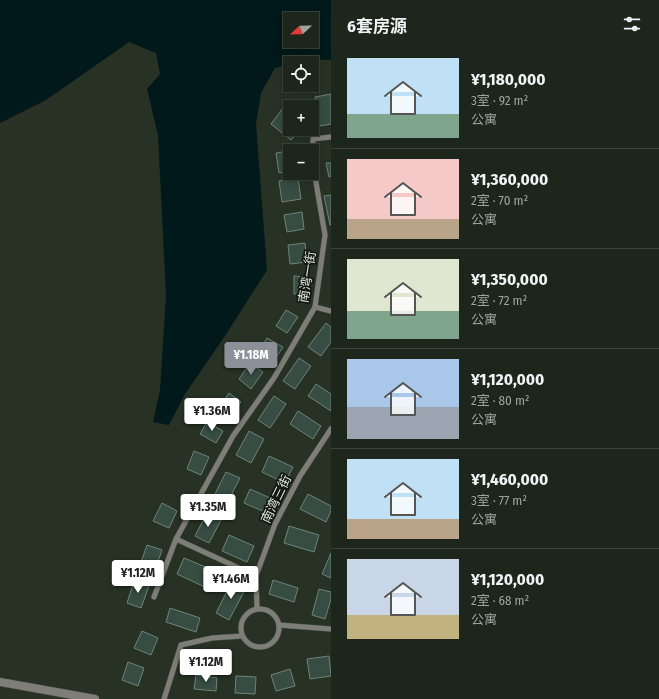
<!DOCTYPE html>
<html lang="zh">
<head>
<meta charset="utf-8">
<style>
  :root { --surface:#1d261b; --page:#252e24; --text:#f1f3f6; --muted:#a0a5a3; --line:#3b433a; --accent:#8c9099 }
  body { margin:0; font-family:"Fira Sans Condensed","Noto Sans SC",sans-serif; background:var(--page); color:var(--text); height:100vh; display:flex; flex-direction:column; font-size:15px; white-space:nowrap }
  * { box-sizing:border-box; margin:0 }
  p { font-size:13px; color:var(--muted) }
  .icon { flex:none; width:22px; height:22px; fill:none; stroke:currentColor; stroke-width:2; stroke-linecap:round; stroke-linejoin:round }
  .map { position:relative; flex:1; overflow:hidden }
  .details { display:flex; flex-direction:column; background:var(--surface); width:328px }
  .details>* { flex:none }
  .needle { width:26px; rotate:248deg }
  .buttons { position:absolute; left:283px; top:12px; display:grid; gap:8px }
  .buttons a { display:grid; place-items:center; width:36px; height:36px; border-radius:0px; background:var(--surface); box-shadow:0 2px 10px #0003,0 0 0 1px var(--line); font-size:20px }
  .price { position:absolute; translate:-50% -34px; padding:0 9px; border-radius:4px; background:#fff; color:#222; font-size:13px; line-height:26px; filter:drop-shadow(0 1px 2px #0008) }
  .price::after { content:''; position:absolute; left:50%; top:24px; width:12px; height:9px; margin-left:-6px; background:inherit; clip-path:polygon(0 0,100% 0,50% 100%) }
  .price.selected { background:var(--accent); color:#fff }
  ul { padding:0; list-style:none }
  li { display:flex; align-items:center; gap:12px; height:100px; padding:0 16px }
  li+li { border-top:1px solid var(--line) }
  li span { display:grid; place-items:center; flex:none; width:112px; height:80px; border-radius:0px; color:#555 }
  li>.icon { margin-inline-start:auto }
  span .icon { width:48px; height:48px; fill:#fffc; stroke-width:1 }
  li b { font-size:17px }
  h2 { display:flex; justify-content:space-between; align-items:center; height:48px; padding:0 16px; font-size:17px }
  main { display:flex; flex:1; min-height:0 }
  .map>svg:first-child { display:block }
  .water { fill:#01191a; fill-rule:evenodd }
  .building { fill:#374c43; stroke:#6e847a }
  .lines { fill:none; stroke-linecap:round; stroke-linejoin:round }
  .service-casing { stroke:#444f42; stroke-width:6 }
  .minor-casing { stroke:#444f42; stroke-width:9 }
  .service { stroke:#7e7e76; stroke-width:5 }
  .minor { stroke:#7e7e76; stroke-width:8 }
  .labels { text-anchor:middle; dominant-baseline:central; stroke-width:3.5; stroke-linejoin:round; paint-order:stroke }
  .street-label { font-size:13px; fill:#dee6dd; stroke:#131812 }
</style>
</head>
<body>
<main>
<div class="map">
<svg width="331" height="699" viewBox="0 0 331 699">
  <rect width="100%" height="100%" fill="#273224"/>
  <path class="water" d="M0 0H331V60L310 59 290 63V64L275 68 261 93 256 124 267 270 227 333 185 394 169 425 153 422 160 390 166 295 158 135 147 89 160 74 156 53 129 42 46 100 0 123ZM290 19H312V41H290Z"/>
  <g class="building">
    <polygon points="331,94 331,124 320,126 315,97"/>
    <polygon points="283,108 290,113 290,129 300,129 291,140 271,124"/>
    <polygon points="295,150 290,151 290,171 279,173 276,153"/>
    <polygon points="326,163 331,163 331,176 329,177"/>
    <polygon points="298,178 301,199 282,202 279,181"/>
    <polygon points="331,195 331,225 330,225 324,196"/>
    <polygon points="302,212 304,229 287,232 284,215"/>
    <polygon points="305,243 307,262 290,264 288,245"/>
    <polygon points="294,276 308,277 307,294 294,294"/>
    <polygon points="286,310 298,317 287,333 276,326"/>
    <polygon points="326,323 331,327 331,342 321,356 308,347"/>
    <polygon points="267,338 283,347 274,361 259,351"/>
    <polygon points="299,358 311,366 295,389 283,381"/>
    <polygon points="250,363 263,372 251,389 239,379"/>
    <polygon points="316,384 331,394 331,411 308,396"/>
    <polygon points="229,393 241,402 230,417 218,409"/>
    <polygon points="274,396 286,404 270,428 258,420"/>
    <polygon points="298,411 321,426 313,439 290,424"/>
    <polygon points="207,422 223,431 216,443 200,434"/>
    <polygon points="249,431 264,439 251,463 236,455"/>
    <polygon points="194,451 209,457 201,475 187,469"/>
    <polygon points="269,456 293,467 285,483 262,472"/>
    <polygon points="226,472 240,478 226,505 213,498"/>
    <polygon points="250,489 277,501 272,515 244,503"/>
    <polygon points="308,494 331,506 331,511 326,522 300,509"/>
    <polygon points="162,503 177,511 169,528 153,521"/>
    <polygon points="207,513 221,520 209,543 195,536"/>
    <polygon points="289,526 319,535 314,552 284,543"/>
    <polygon points="229,535 254,546 247,562 222,551"/>
    <polygon points="147,545 162,550 154,573 139,568"/>
    <polygon points="331,553 331,578 322,574"/>
    <polygon points="184,558 215,571 207,588 177,574"/>
    <polygon points="273,580 298,588 294,602 269,594"/>
    <polygon points="134,581 149,586 141,608 127,603"/>
    <polygon points="232,581 246,588 229,620 216,613"/>
    <polygon points="319,589 331,592 331,599 325,619 312,615"/>
    <polygon points="170,608 200,618 196,632 166,622"/>
    <polygon points="142,631 158,638 151,655 134,648"/>
    <polygon points="329,656 331,676 310,679 307,659"/>
    <polygon points="128,662 144,668 138,686 122,680"/>
    <polygon points="290,669 295,686 276,691 271,675"/>
    <polygon points="196,675 217,678 216,691 194,689"/>
    <polygon points="236,676 256,677 255,694 235,693"/>
  </g>
  <g class="lines">
    <defs>
      <g id="service">
        <polyline points="312,151 313,139 331,137"/>
        <polyline points="315,307 331,311"/>
        <polyline points="176,539 256,576"/>
        <polyline points="154,597 176,539 233,436 274,378 315,307 325,235 312,159"/>
        <polyline points="257,608 256,576 275,524 300,476 331,429"/>
        <circle cx="260" cy="628" r="19"/>
        <polyline points="279,625 331,629"/>
        <polyline points="164,699 181,645 212,638 242,636"/>
      </g>
      <polyline id="minor" points="0,682 95,699"/>
    </defs>
    <use href="#service" class="service-casing"/>
    <use href="#minor" class="minor-casing"/>
    <use href="#service" class="service"/>
    <use href="#minor" class="minor"/>
  </g>
  <g class="labels">
    <g class="street-label">
      <text transform="translate(307 277) rotate(-81)">南湾一街</text>
      <text transform="translate(276 499) rotate(-64)">南湾三街</text>
    </g>
  </g>
</svg>
<div class="buttons">
<a><svg class="needle" viewBox="-14 -14 28 28"><path d="M0-13l5 13h-10z" fill="#e53935"/><path d="M0 13l5-13h-10z" fill="#a0a5a3"/></svg></a>
<a><svg class="icon" aria-label="locate" viewBox="0 0 24 24"><circle cx="12" cy="12" r="6"/><path d="M12 2v4M12 18v4M2 12h4M18 12h4"/></svg></a>
<a>+</a>
<a>−</a>
</div>
<b class="price selected" style="left:251px;top:376px">¥1.18M</b>
<b class="price" style="left:212px;top:432px">¥1.36M</b>
<b class="price" style="left:208px;top:528px">¥1.35M</b>
<b class="price" style="left:138px;top:594px">¥1.12M</b>
<b class="price" style="left:231px;top:600px">¥1.46M</b>
<b class="price" style="left:206px;top:683px">¥1.12M</b>
</div>
<section class="details">
<h2>6套房源<svg class="icon" aria-label="filters" viewBox="0 0 24 24"><path d="M4 7h16M4 17h16"/><circle cx="9" cy="7" r="2"/><circle cx="15" cy="17" r="2"/></svg></h2>
<ul>
<li><span style="background:linear-gradient(#bfe0f5 70%,#7fa58c 0)"><svg class="icon" aria-label="home" viewBox="0 0 24 24"><path d="M3 11l9-7 9 7M6 9v11h12V9"/></svg></span><div><b>¥1,180,000</b><p>3室 · 92 m²</p><p>公寓</p></div></li>
<li><span style="background:linear-gradient(#f6c9c9 75%,#b9a48a 0)"><svg class="icon" aria-label="home" viewBox="0 0 24 24"><path d="M3 11l9-7 9 7M6 9v11h12V9"/></svg></span><div><b>¥1,360,000</b><p>2室 · 70 m²</p><p>公寓</p></div></li>
<li><span style="background:linear-gradient(#dfe7d0 65%,#7fa58c 0)"><svg class="icon" aria-label="home" viewBox="0 0 24 24"><path d="M3 11l9-7 9 7M6 9v11h12V9"/></svg></span><div><b>¥1,350,000</b><p>2室 · 72 m²</p><p>公寓</p></div></li>
<li><span style="background:linear-gradient(#a9c7e8 60%,#9aa5b1 0)"><svg class="icon" aria-label="home" viewBox="0 0 24 24"><path d="M3 11l9-7 9 7M6 9v11h12V9"/></svg></span><div><b>¥1,120,000</b><p>2室 · 80 m²</p><p>公寓</p></div></li>
<li><span style="background:linear-gradient(#bfe0f5 75%,#b9a48a 0)"><svg class="icon" aria-label="home" viewBox="0 0 24 24"><path d="M3 11l9-7 9 7M6 9v11h12V9"/></svg></span><div><b>¥1,460,000</b><p>3室 · 77 m²</p><p>公寓</p></div></li>
<li><span style="background:linear-gradient(#c9d6e8 70%,#c2b280 0)"><svg class="icon" aria-label="home" viewBox="0 0 24 24"><path d="M3 11l9-7 9 7M6 9v11h12V9"/></svg></span><div><b>¥1,120,000</b><p>2室 · 68 m²</p><p>公寓</p></div></li>
</ul>
</section>
</main>
</body>
</html>
